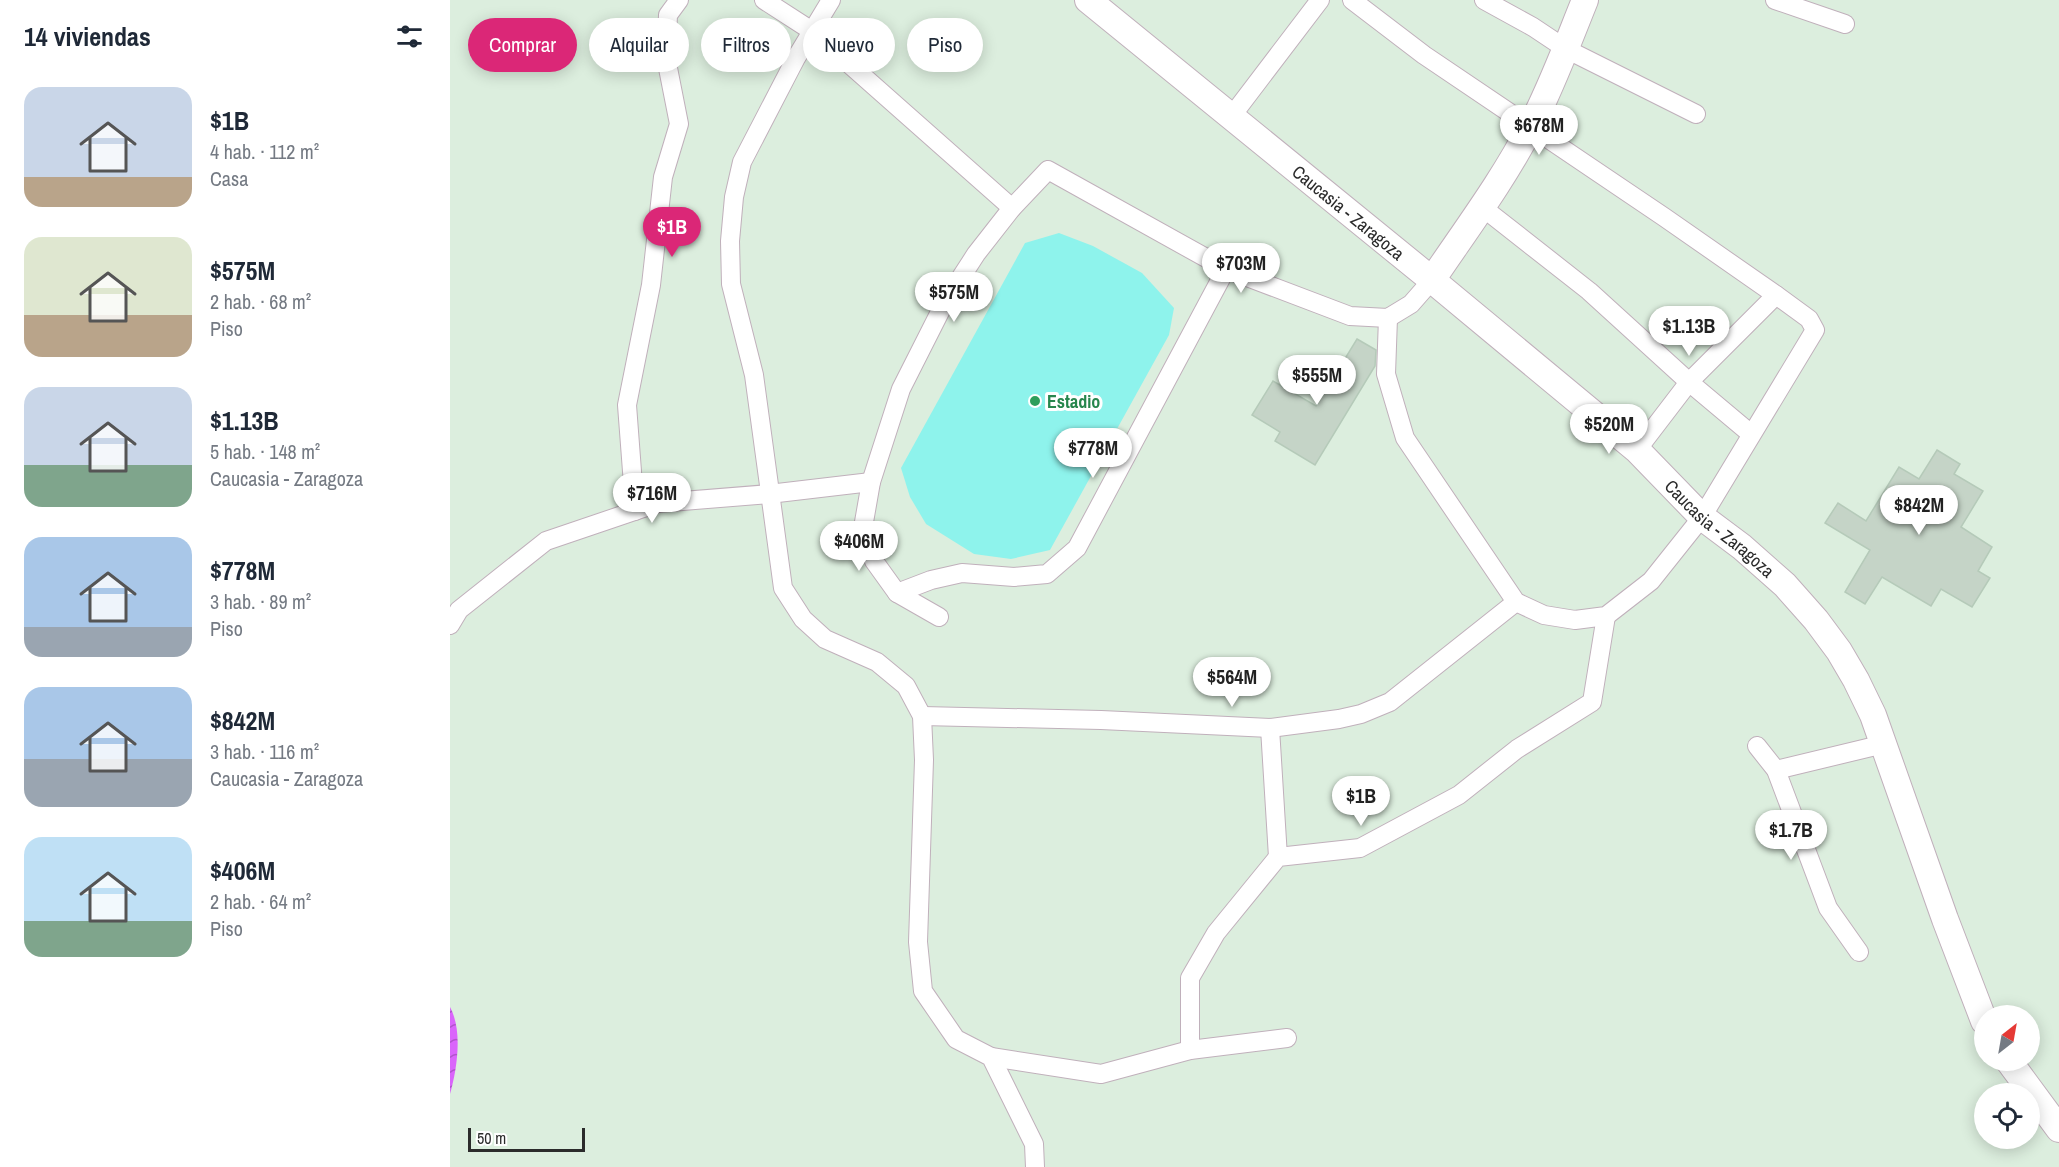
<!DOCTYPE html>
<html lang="es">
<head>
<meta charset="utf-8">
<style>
  :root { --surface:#fff; --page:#f6f6f7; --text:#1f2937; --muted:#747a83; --accent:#db2777 }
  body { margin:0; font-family:"Archivo Narrow",sans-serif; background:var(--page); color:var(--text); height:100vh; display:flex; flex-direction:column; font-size:22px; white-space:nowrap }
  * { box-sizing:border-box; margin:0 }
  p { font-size:20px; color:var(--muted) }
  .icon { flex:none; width:33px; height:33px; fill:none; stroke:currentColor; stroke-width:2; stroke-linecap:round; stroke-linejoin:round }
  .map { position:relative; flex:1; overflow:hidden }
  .sheet { display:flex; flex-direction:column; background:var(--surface); width:450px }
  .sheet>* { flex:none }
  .hud { position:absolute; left:18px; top:18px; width:570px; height:54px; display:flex; gap:12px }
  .needle { width:39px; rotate:31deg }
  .tools { position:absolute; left:1524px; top:1005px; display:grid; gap:12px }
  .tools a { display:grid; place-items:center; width:66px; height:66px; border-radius:50%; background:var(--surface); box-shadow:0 3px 15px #0003; font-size:30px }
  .scale { position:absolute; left:18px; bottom:15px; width:117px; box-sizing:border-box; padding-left:6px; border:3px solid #2b2b2b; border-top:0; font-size:16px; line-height:21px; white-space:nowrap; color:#2b2b2b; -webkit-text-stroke:4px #fff; paint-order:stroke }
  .price { position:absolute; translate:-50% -51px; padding:0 14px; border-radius:21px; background:#fff; color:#222; font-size:20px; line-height:39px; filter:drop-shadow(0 2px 3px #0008) }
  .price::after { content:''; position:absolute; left:50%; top:36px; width:18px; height:14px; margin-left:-9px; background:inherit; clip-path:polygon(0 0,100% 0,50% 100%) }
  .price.active { background:var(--accent); color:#fff }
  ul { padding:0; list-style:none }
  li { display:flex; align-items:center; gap:18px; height:150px; padding:0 24px }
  li span { display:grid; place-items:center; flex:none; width:168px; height:120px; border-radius:18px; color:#555 }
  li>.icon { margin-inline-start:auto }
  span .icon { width:72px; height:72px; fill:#fffc; stroke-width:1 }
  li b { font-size:26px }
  h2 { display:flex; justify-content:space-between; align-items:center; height:72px; padding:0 24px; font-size:26px }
  .pill { padding:0 21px; border-radius:27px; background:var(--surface); box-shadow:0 3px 15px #0003; font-size:21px; line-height:54px }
  .pill.active { background:var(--accent); color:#fff }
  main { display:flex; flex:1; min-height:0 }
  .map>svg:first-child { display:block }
  .pitch { fill:#8ef3ec }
  .water { fill:url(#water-waves) }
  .building { fill:#c5d4c7; stroke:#b5cab9; stroke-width:1.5 }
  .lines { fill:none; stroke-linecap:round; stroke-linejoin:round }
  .street-casing { stroke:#c0b0bb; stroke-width:20 }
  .secondary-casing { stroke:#c0b0bb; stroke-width:28 }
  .street { stroke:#fff; stroke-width:18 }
  .secondary { stroke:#fff; stroke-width:26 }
  .leisure-dot { fill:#2e9e5b; stroke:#fff; stroke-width:2 }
  .labels { text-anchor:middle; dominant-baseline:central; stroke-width:6; stroke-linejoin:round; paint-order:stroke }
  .street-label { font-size:18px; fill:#2b2b2b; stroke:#fff }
  .leisure-label { font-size:18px; font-weight:bold; fill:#27864d; stroke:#fff; text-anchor:start }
</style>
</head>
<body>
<main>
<section class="sheet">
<h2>14 viviendas<svg class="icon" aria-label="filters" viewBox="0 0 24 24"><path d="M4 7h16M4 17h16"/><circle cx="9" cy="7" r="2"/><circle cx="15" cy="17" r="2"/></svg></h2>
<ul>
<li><span style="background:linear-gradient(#c9d6e8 75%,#b9a48a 0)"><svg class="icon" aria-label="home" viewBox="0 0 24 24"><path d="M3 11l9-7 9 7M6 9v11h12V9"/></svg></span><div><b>$1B</b><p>4 hab. · 112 m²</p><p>Casa</p></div></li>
<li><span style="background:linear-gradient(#dfe7d0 65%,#b9a48a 0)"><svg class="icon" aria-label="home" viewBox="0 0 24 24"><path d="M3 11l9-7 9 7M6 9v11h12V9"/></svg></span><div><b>$575M</b><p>2 hab. · 68 m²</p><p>Piso</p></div></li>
<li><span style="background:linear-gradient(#c9d6e8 65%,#7fa58c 0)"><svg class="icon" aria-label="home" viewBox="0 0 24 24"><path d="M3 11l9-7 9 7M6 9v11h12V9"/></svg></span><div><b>$1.13B</b><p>5 hab. · 148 m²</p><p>Caucasia - Zaragoza</p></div></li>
<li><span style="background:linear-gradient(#a9c7e8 75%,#9aa5b1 0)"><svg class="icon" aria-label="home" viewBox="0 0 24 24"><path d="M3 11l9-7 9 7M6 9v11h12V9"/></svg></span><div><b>$778M</b><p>3 hab. · 89 m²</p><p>Piso</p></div></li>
<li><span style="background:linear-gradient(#a9c7e8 60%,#9aa5b1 0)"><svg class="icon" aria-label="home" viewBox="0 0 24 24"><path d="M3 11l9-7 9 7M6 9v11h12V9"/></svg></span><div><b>$842M</b><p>3 hab. · 116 m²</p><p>Caucasia - Zaragoza</p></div></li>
<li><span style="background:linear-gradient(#bfe0f5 70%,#7fa58c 0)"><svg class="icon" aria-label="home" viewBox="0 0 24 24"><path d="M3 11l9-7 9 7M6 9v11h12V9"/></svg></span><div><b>$406M</b><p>2 hab. · 64 m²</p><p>Piso</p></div></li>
</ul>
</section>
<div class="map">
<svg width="1609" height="1167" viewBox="0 0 1609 1167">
  <defs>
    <pattern id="water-waves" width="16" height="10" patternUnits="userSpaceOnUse" patternTransform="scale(1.5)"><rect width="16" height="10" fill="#da65fb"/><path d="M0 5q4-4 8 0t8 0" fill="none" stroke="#b153cb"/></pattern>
  </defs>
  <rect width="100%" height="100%" fill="#dceede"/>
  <polygon class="pitch" points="609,233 643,246 692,273 724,308 719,335 600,550 561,559 524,554 476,524 460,497 451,468 575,243"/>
  <path class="water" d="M0 1007C13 1031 7 1069 0 1094Z"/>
  <g class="building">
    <polygon points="907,339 926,350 925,366 865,465 825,441 830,432 802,415 823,381 866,406"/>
    <polygon points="1487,450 1510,464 1504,474 1533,491 1511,527 1542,547 1528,571 1540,578 1522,607 1491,589 1481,606 1432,577 1415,604 1395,592 1420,550 1375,523 1388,503 1416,521 1449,467 1469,479"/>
  </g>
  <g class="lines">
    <defs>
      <g id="street">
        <polyline points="314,0 362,31 562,208"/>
        <polyline points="381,0 346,58 292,162 284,197 280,241 281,284 304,375 333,588 353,619 375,639 427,662 456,686 472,716 474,760 468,942 473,991 506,1039 541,1057 584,1144 585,1167"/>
        <polyline points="902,0 974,55 1214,217 1326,295 1359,319 1365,330 1252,517 1201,581 1156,616 1125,620 1094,615 1066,602 955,438 936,374 938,318"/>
        <polyline points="1034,0 1083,27 1116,49 1246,114"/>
        <polyline points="1325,0 1395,24"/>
        <polyline points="781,117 870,0"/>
        <polyline points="1032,207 1139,291 1239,382 1301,434"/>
        <polyline points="1187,450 1239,382 1326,295"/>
        <polyline points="185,511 177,405 201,285 213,177 229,124 216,58 218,15 229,0"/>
        <polyline points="447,593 481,580 512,573 564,577 597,574 627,548 776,269"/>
        <polyline points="489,617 447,593 424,561 414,522 421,482 451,389 495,302 526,254 562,208 598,170 776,269 900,316 938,318 961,304 982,280"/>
        <polyline points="0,625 9,610 96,541 208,503 319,494 421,482"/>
        <polyline points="472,716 651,720 820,728 889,719 911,714 940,702 1066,602"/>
        <polyline points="820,728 828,857"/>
        <polyline points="1307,746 1326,770 1378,908 1409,952"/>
        <polyline points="1326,770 1434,744"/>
        <polyline points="740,1050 740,978 766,933 828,857 910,848 1009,795 1067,749 1142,702 1156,616"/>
        <polyline points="541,1057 651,1074 740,1050 837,1038"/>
      </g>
      <g id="secondary">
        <path id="s1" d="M638 0 982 280 1187 450 1252 517 1292 547 1335 585 1366 620 1389 651 1406 680 1423 715 1495 919 1534 1021"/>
        <path d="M982 280C1015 231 1054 179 1081 126 1102 86 1118 42 1135 0"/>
        <polyline points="1558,1060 1609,1129"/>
      </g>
    </defs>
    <use href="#street" class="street-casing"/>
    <use href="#secondary" class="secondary-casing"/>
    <use href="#street" class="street"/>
    <use href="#secondary" class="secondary"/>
  </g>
  <circle class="leisure-dot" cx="585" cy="401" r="6"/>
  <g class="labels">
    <g class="street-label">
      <text stroke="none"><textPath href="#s1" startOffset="336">Caucasia - Zaragoza</textPath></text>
      <text stroke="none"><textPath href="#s1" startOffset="824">Caucasia - Zaragoza</textPath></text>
    </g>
    <g class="leisure-label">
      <text x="597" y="401">Estadio</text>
    </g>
  </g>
</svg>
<div class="tools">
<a><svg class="needle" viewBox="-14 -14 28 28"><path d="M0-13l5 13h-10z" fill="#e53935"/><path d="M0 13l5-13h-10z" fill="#747a83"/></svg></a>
<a><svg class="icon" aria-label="locate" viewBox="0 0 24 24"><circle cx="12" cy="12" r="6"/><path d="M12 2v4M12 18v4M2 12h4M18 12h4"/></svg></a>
</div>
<div class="scale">50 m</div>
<b class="price" style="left:1089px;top:156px">$678M</b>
<b class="price active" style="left:222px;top:258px">$1B</b>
<b class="price" style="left:791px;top:294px">$703M</b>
<b class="price" style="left:504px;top:323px">$575M</b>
<b class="price" style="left:1239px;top:357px">$1.13B</b>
<b class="price" style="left:867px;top:406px">$555M</b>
<b class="price" style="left:1159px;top:455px">$520M</b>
<b class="price" style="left:643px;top:479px">$778M</b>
<b class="price" style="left:202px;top:524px">$716M</b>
<b class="price" style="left:1469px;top:536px">$842M</b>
<b class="price" style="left:409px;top:572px">$406M</b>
<b class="price" style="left:782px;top:708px">$564M</b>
<b class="price" style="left:911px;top:827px">$1B</b>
<b class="price" style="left:1341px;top:861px">$1.7B</b>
<div class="hud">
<a class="pill active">Comprar</a>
<a class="pill">Alquilar</a>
<a class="pill">Filtros</a>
<a class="pill">Nuevo</a>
<a class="pill">Piso</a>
</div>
</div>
</main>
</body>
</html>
